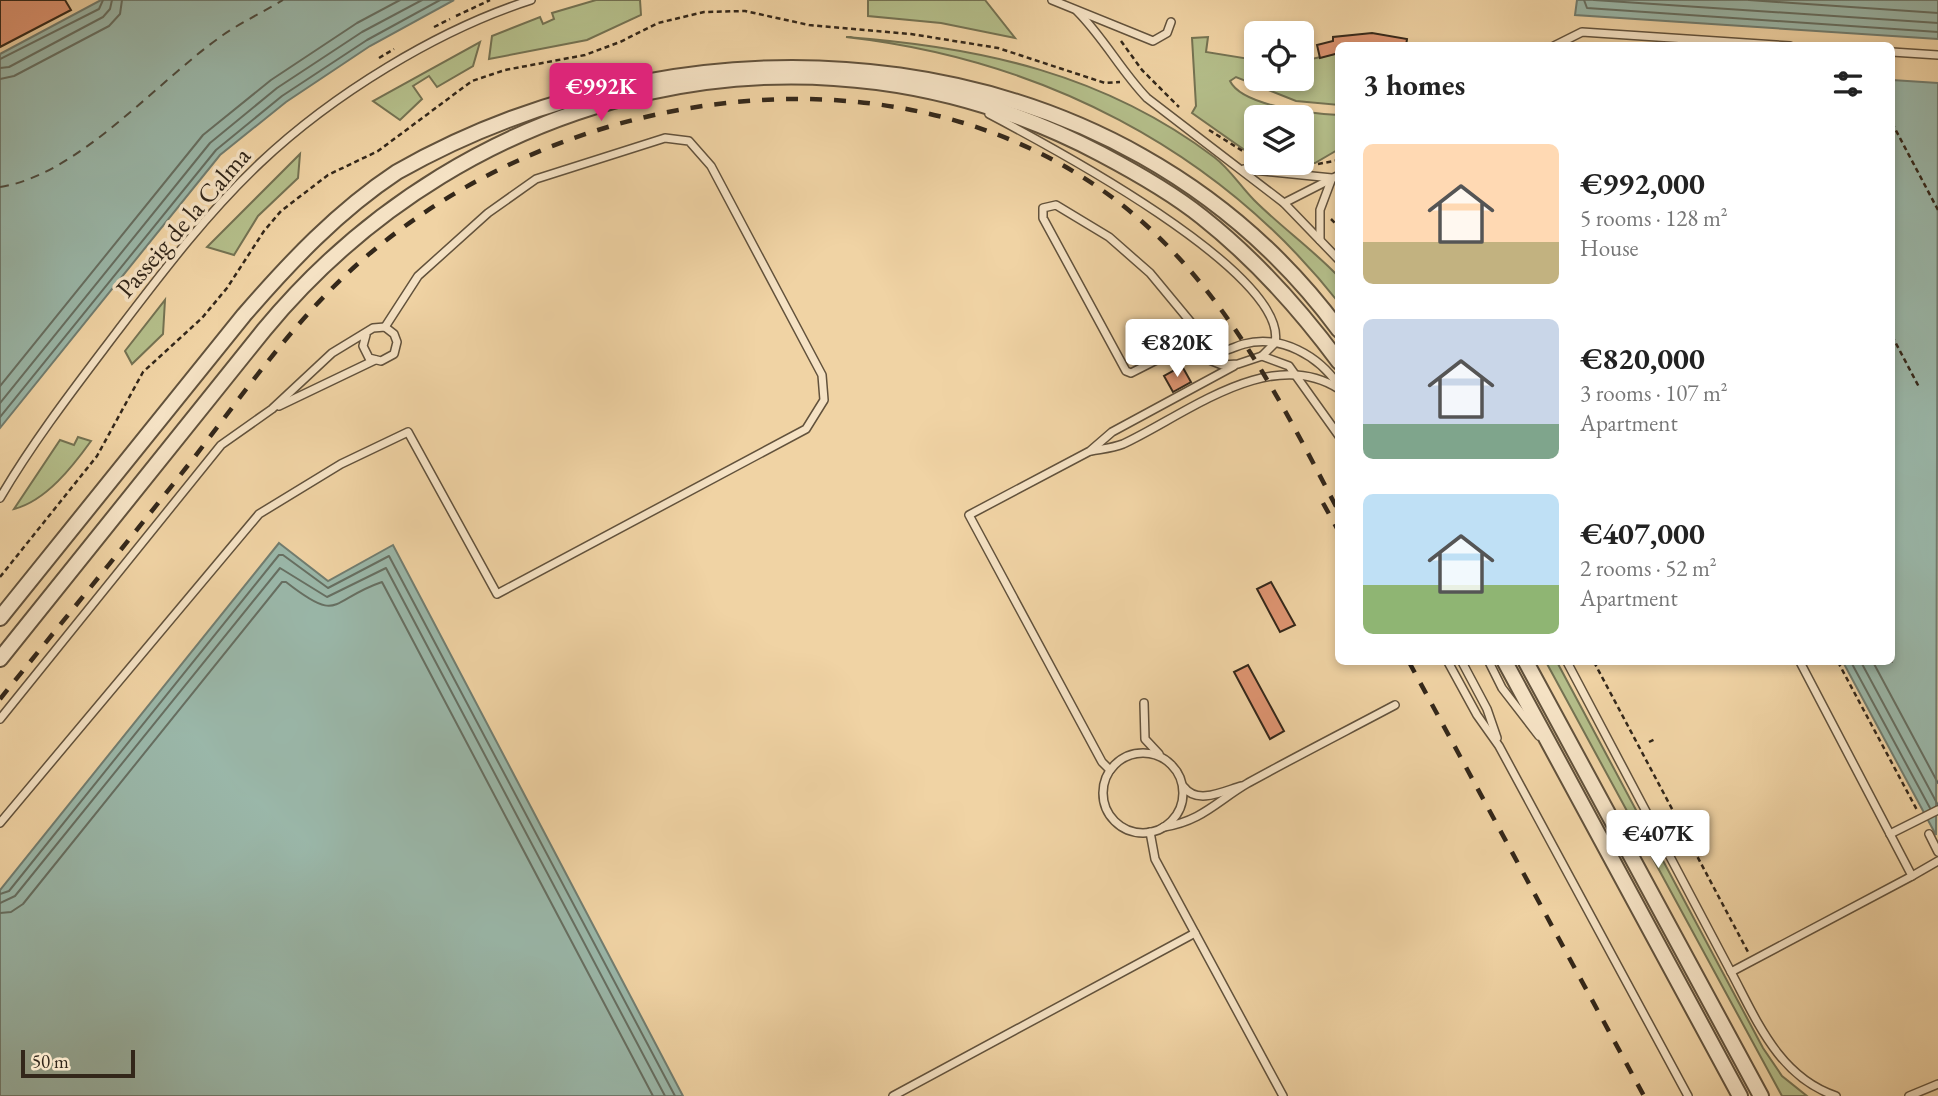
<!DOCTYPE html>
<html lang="en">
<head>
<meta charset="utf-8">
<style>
  :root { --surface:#fff; --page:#f2f2f2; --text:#222; --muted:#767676; --accent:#db2777 }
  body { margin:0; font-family:"EB Garamond",serif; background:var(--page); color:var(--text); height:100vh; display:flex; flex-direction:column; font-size:26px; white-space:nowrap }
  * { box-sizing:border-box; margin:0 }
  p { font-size:23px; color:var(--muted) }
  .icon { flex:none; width:38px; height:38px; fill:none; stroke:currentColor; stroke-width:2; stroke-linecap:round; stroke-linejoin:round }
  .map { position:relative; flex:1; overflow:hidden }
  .details { position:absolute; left:1335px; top:42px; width:560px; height:623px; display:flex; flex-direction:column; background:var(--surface); border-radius:10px; box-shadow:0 4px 10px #0003 }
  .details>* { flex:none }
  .fabs { position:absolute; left:1244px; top:21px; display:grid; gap:14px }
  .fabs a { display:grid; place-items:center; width:70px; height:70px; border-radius:10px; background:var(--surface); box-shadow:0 4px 10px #0003; font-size:35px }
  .scale { position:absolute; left:21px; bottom:18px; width:114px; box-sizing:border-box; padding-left:7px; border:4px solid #33271a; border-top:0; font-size:19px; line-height:24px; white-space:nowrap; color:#33271a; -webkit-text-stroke:5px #f5e2c4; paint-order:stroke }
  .price { position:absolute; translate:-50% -60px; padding:0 16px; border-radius:7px; background:#fff; color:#222; font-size:23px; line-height:46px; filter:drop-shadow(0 2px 4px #0008) }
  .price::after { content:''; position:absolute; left:50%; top:42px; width:21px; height:16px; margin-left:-10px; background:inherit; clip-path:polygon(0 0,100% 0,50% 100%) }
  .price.active { background:var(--accent); color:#fff }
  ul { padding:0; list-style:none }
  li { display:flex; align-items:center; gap:21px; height:175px; padding:0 28px }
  li span { display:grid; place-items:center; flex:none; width:196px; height:140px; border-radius:10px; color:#555 }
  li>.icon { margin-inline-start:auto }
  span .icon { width:84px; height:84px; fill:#fffc; stroke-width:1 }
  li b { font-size:30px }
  h2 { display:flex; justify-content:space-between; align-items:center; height:84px; padding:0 28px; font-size:30px }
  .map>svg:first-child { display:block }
  .green { fill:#b4be8a; stroke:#747252; stroke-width:2 }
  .water { fill:#9ab7a9; stroke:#717d70; stroke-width:2 }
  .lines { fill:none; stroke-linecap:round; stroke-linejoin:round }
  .shore { stroke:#666f62; stroke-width:2 }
  .ferry { stroke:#4d4b3e; stroke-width:2; stroke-dasharray:9 7; stroke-linecap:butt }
  .building { fill:#df9572; stroke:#33271a; stroke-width:2 }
  .service-casing { stroke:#62523c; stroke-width:10 }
  .minor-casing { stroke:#62523c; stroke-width:18 }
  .path { stroke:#33271a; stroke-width:2.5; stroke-dasharray:5 3.5; stroke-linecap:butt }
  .service { stroke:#f5e2c4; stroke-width:7 }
  .minor { stroke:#f5e2c4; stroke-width:14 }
  .rail { stroke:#33271a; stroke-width:4.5; stroke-dasharray:12 12; stroke-linecap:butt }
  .labels { text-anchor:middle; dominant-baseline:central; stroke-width:7; stroke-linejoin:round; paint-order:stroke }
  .street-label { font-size:26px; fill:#33271a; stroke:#f5e2c4 }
</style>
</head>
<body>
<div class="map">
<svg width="1938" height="1096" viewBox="0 0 1938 1096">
  <rect width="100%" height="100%" fill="#f0d3a4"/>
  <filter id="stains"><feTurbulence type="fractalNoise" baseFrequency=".00286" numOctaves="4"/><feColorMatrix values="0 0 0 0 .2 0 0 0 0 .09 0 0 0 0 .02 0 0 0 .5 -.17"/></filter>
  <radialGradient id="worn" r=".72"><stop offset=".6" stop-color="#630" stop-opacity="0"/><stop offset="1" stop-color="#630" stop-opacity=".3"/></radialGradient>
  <g class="green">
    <polygon points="596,0 640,0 641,15 587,40 489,59 492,36 540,17 543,24 554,19 552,13"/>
    <polygon points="868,0 985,0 1015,38 941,23 868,16"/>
    <path d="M846 37C981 47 1104 74 1214 157 1230 169 1240 186 1254 200 1279 225 1308 246 1333 271L1339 277V303C1217 148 1040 59 846 37Z"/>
    <path d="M1208 37 1206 52 1256 60V79H1302V61L1339 53V105L1296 101 1236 77 1230 81C1242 106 1313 114 1339 115V149L1315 163H1276H1302V117H1256V158L1192 113 1196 106 1192 38Z"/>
    <polygon points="480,42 473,66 437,87 429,76 413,86 422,99 400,120 373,101"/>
    <polygon points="300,154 298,178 258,216 234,255 207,247"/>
    <polygon points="165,300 163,334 132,364 125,351"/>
    <path d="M78 437 91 441C73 466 46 501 14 509L60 440 74 445Z"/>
    <polygon points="1546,662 1557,662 1763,1048 1782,1076 1807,1096 1782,1096"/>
  </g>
  <g class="water">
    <polygon points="101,0 454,0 370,46 286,102 220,155 0,428 0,54"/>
    <polygon points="1577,0 1938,0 1938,39 1575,15"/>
    <polygon points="1892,80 1938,83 1936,835 1843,662 1892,662"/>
    <polygon points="279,543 328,581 393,545 683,1096 0,1096 0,890"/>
  </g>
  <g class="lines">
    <g class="shore">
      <polyline points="1584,0 1587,8 1938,32"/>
      <polyline points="1594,0 1938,23"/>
      <polyline points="1749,0 1938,13"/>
      <polyline points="0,59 99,9 103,0"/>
      <polyline points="0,68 9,67 103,17 110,9 112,0"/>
      <polyline points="0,79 14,76 109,26 120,14 122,0"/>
      <polyline points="0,386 203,135 271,80 357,23 400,0"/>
      <polyline points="0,403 210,143 277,88 362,32 422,0"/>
      <polyline points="0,417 216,150 282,96 367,40 440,0"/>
      <polyline points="1851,662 1930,808"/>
      <polyline points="1861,662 1938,805"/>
      <polyline points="1873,662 1938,783"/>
      <polyline points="0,894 9,891 279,555 283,555 328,588 389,556 675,1096"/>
      <polyline points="0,903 15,896 280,568 327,597 386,568 665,1096"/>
      <path d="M0 913 11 912 23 904 282 582H286C341 625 329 600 382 582L653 1096"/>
    </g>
    <path class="ferry" d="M0 187C79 175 157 81 223 35 242 22 263 12 283 0"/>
  </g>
  <g class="building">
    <polygon points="0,0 65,0 71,10 0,47"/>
    <polygon points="1372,33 1407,39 1406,46 1339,46 1339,53 1320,58 1317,45 1333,41 1333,37"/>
    <polygon points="1182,366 1191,382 1173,392 1164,376"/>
    <polygon points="1271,582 1295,625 1280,632 1257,589"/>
    <polygon points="1248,665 1284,731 1270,739 1234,672"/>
  </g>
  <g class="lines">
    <defs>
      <g id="service">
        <polyline points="1052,0 1153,41 1167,33 1171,22"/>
        <path d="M1077 11C1104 38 1121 71 1147 98L1284 203 1339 260"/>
        <polyline points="1554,46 1582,32 1790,46"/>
        <polyline points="1892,52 1938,55"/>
        <path d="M989 114C1044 143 1290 273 1275 343L1262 356"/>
        <polyline points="1244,169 1332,178 1320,210 1320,240"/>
        <polyline points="1284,203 1339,175"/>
        <path d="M1339 386C1319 356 1281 334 1244 344 1232 347 1226 354 1213 349L1150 273 1109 237 1056 205 1043 208V218L1126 371 1131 373 1190 343 1207 359 1222 365 1238 364 1262 356 1289 366 1339 436"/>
        <polyline points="279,406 375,360"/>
        <path d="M1091 451C1101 449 1113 448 1123 444 1184 416 1270 344 1339 389"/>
        <path d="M0 498C34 440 76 386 116 333 161 274 206 214 260 163 332 95 437 30 531 0"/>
        <polyline points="1448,662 1477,715 1499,746 1688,1096"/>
        <polyline points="1462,662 1487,709 1497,738"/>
        <polyline points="1489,662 1502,688 1539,736"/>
        <polyline points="1567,662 1731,972 1912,876 1800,662"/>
        <polyline points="1144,703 1145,739 1159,754"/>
        <polyline points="0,719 221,445 272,409 332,353 373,328 385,327 394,334 397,342 394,354 381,361 369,358 363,346 366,335"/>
        <circle cx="1143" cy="793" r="40"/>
        <polyline points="1110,770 1102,762 969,515 1090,451 1112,432 1234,366"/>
        <path d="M1184 787C1197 805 1224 791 1241 786"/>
        <polyline points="0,823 259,514 341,464 408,432 497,594 806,429 824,400 822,375 711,166 689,141 665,138 536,179 488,213 418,276 385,327"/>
        <path d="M1164 827C1202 821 1217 801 1248 783 1297 756 1346 731 1395 705"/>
        <polyline points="1150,832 1155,859 1283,1096"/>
        <polyline points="1890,834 1938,810"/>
        <polyline points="1929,834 1938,852"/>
        <polyline points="1912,876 1938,861"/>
        <path d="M1731 972C1757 1021 1779 1077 1836 1096"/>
        <polyline points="893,1096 1195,933"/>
        <polyline points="1909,1096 1938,1084"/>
      </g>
      <g id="minor">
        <path d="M0 618 244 315C290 262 338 211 397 172 700 0 1120 34 1339 330"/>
        <path d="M0 659 264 330C469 82 812 1 1101 154 1135 172 1171 192 1202 217 1255 259 1299 308 1339 362"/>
        <polyline points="1505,662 1740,1096"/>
        <polyline points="1526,662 1761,1096"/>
      </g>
    </defs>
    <use href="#service" class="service-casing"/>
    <use href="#minor" class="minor-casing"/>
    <g class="path">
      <polyline points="456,16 490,0"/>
      <polyline points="434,27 450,19"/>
      <polyline points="1121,41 1142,70 1179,107"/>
      <polyline points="379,58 394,49"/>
      <polyline points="1892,123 1938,210"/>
      <polyline points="1209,130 1254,158"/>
      <polyline points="1318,164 1339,160"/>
      <polyline points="1331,219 1339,227"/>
      <polyline points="1892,336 1919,387"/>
      <polyline points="0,577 97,456 143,372 202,318 227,288 264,231 281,211 328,175 378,151 472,81 505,70 585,55 620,42 658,23 704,12 745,11 809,25 911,34 998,48 1105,83 1120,82"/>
      <polyline points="1594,662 1748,952"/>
      <polyline points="1838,662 1917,810"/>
      <polyline points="1649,742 1655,739"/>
    </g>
    <use href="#service" class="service"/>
    <use href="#minor" class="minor"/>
    <g class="rail">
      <polyline points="1323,503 1339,532"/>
      <polyline points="1409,662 1644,1096"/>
      <path d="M0 699C63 621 127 543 189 464 246 391 298 314 368 255 572 82 909 34 1126 208 1225 288 1281 402 1339 512"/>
    </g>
  </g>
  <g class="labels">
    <g class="street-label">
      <text transform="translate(183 222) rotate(-49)">Passeig de la Calma</text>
    </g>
  </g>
  <rect width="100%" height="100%" filter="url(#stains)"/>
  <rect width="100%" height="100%" fill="url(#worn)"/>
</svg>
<div class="fabs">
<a><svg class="icon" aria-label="locate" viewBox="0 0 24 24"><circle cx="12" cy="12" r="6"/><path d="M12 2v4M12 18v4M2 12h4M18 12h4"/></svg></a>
<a><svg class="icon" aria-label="layers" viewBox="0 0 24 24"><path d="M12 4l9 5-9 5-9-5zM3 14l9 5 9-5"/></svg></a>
</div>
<div class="scale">50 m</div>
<b class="price active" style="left:601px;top:123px">€992K</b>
<b class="price" style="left:1177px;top:379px">€820K</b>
<b class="price" style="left:1658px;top:870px">€407K</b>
<section class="details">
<h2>3 homes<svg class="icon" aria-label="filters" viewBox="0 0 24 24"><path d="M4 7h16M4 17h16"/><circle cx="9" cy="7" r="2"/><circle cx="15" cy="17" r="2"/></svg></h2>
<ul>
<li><span style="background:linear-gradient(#ffd9b3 70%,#c2b280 0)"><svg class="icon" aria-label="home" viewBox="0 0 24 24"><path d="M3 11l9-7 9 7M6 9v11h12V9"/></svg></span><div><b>€992,000</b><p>5 rooms · 128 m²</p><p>House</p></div></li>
<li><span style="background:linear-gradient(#c9d6e8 75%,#7fa58c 0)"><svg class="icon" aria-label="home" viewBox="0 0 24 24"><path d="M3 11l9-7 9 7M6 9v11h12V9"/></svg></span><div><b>€820,000</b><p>3 rooms · 107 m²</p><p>Apartment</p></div></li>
<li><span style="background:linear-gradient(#bfe0f5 65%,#8fb573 0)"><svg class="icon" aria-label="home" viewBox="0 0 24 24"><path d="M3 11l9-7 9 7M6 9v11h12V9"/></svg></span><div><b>€407,000</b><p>2 rooms · 52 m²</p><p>Apartment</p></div></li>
</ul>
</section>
</div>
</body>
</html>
